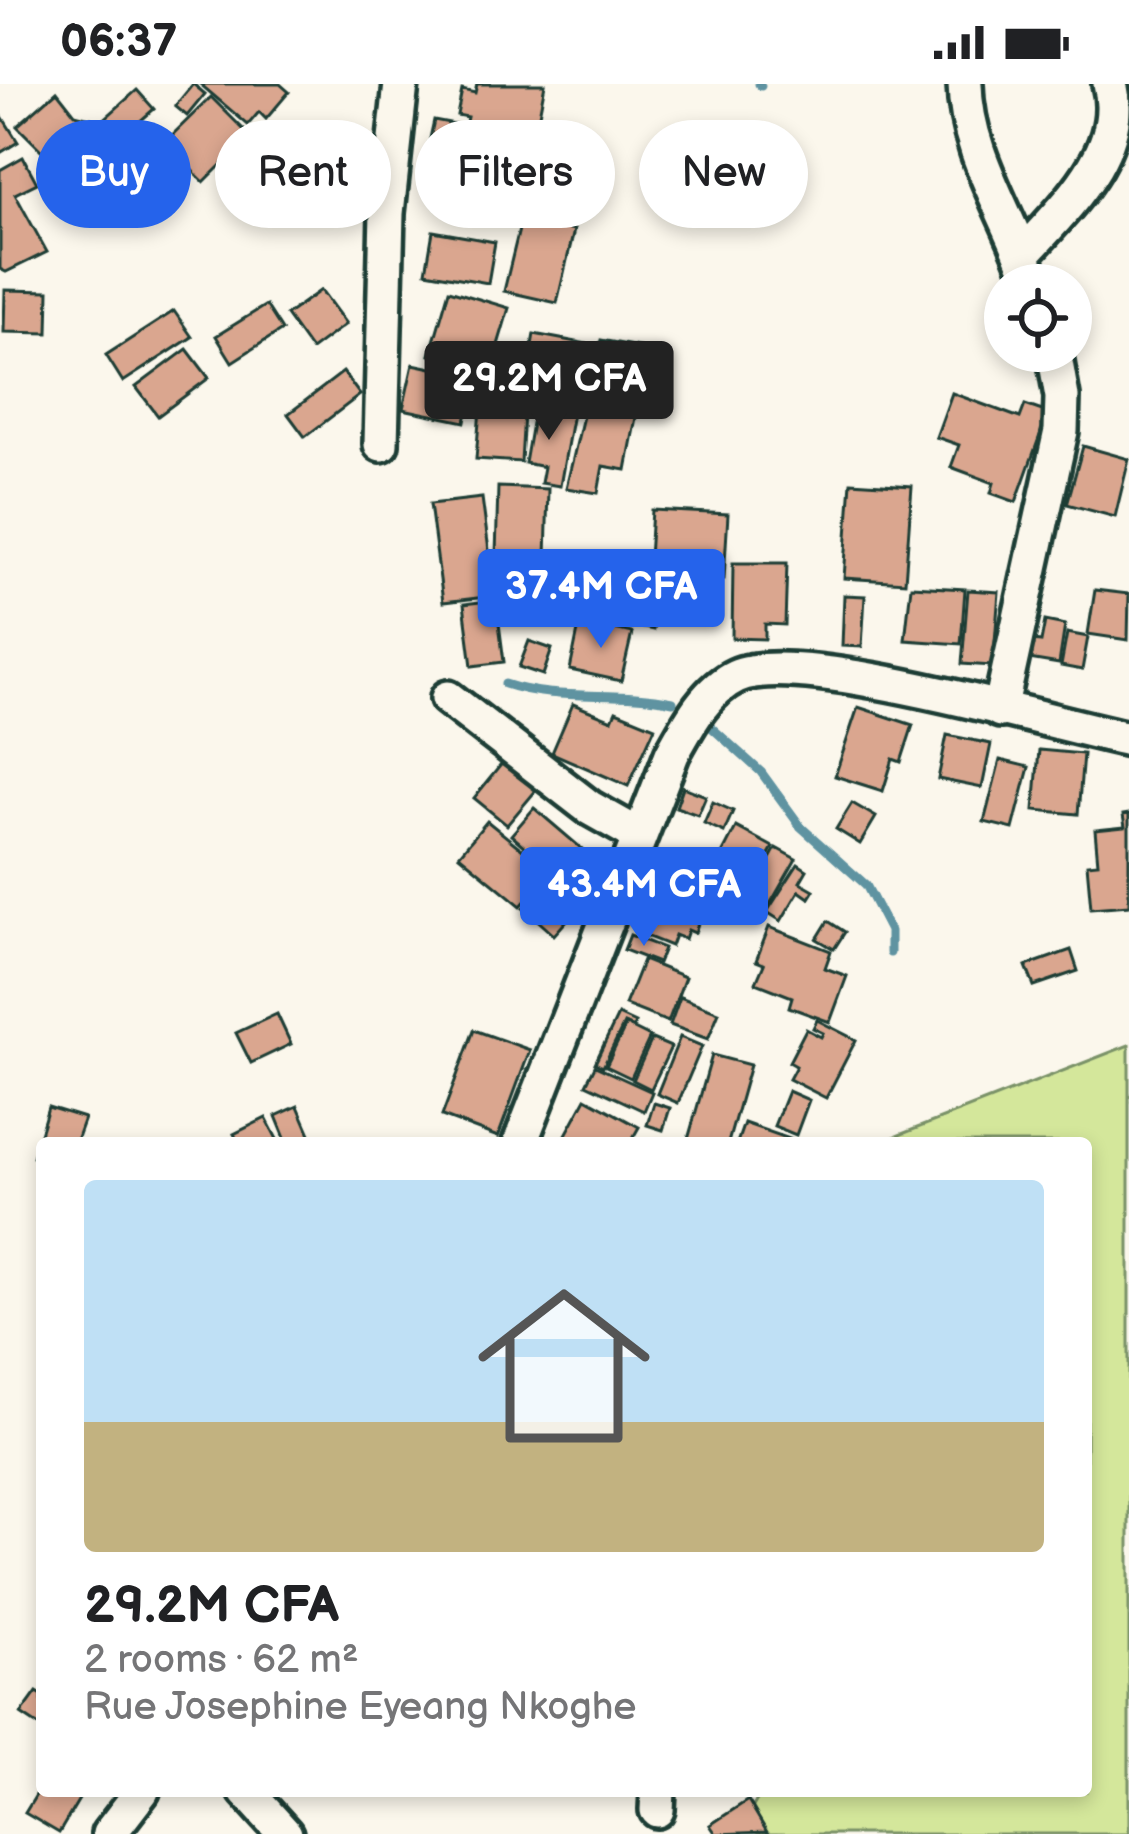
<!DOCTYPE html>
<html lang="en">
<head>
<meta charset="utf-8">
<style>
  :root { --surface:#fff; --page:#f2f2f2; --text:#202124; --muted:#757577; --accent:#2563eb }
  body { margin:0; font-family:"Balsamiq Sans",sans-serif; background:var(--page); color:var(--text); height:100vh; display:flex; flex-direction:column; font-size:45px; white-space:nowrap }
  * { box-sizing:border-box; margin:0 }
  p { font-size:39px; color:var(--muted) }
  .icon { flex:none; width:66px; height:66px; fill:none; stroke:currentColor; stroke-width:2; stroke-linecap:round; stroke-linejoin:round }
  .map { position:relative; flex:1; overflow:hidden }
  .side { position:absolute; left:36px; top:1053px; width:1056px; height:660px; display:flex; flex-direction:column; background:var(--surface); border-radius:12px; box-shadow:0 6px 18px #0003 }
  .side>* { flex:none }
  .banner { position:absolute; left:36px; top:36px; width:1059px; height:108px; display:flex; gap:24px }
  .fabs { position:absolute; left:984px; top:180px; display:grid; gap:24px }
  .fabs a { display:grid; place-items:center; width:108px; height:108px; border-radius:50%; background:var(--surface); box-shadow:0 6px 18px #0003; font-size:60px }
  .price { position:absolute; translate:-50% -102px; padding:0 27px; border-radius:12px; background:var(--accent); color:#fff; font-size:39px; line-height:78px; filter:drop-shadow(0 3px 6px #0008) }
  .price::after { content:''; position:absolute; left:50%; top:72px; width:36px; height:27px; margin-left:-18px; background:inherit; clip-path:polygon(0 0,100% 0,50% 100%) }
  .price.on { background:#222; color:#fff }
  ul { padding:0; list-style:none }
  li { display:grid; align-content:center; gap:24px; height:636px; padding:0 48px }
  li span { display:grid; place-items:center; height:372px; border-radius:12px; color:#555 }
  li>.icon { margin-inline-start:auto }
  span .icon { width:216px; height:216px; fill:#fffc; stroke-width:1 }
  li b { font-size:51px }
  .chip { padding:0 42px; border-radius:54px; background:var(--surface); box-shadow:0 6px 18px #0003; font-size:42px; line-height:108px }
  .chip.on { background:var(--accent); color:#fff }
  .status { display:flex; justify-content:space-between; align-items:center; height:84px; padding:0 60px; background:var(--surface); direction:ltr }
  .status svg { height:33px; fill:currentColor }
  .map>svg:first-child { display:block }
  .green { fill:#d4e79b; stroke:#7a9268; stroke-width:3 }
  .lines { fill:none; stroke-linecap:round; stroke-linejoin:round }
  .stream { stroke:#5e93a1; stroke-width:9 }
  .building { fill:#daa68f; stroke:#1f3d34; stroke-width:3 }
  .minor-casing { stroke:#1f3d34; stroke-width:42 }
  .minor { stroke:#fbf7ec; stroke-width:33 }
</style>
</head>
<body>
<div class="status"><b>06:37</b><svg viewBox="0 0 49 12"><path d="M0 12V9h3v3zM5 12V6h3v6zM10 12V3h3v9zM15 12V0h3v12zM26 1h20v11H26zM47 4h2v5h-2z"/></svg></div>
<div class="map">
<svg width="1129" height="1750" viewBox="0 0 1129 1750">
  <rect width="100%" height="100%" fill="#fbf7ec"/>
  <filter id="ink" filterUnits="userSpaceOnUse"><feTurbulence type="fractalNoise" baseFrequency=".00833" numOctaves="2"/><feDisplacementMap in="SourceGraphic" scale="24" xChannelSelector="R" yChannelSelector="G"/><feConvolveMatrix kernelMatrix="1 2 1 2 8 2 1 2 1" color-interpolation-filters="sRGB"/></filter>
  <g filter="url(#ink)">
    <polygon class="green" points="1129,961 1129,1750 758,1750 750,1728 762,1707 1086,1707 1086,1059 879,1059"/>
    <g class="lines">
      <g class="stream">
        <polyline points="759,0 761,2"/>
        <path d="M505 600C558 618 617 606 673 618"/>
        <polyline points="711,643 761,688 801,743 866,801 890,847 890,869"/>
      </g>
    </g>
    <g class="building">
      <polygon points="193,0 205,10 187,32 175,22"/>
      <polygon points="200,0 280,0 289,8 266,35 259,28 248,41"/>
      <polygon points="477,0 545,0 531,71 485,62 478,97 431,89 433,74 426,73 434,36 465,42 467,33 457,31 462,6 475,9"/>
      <polygon points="137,6 154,25 138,39 166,71 145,90 100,39"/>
      <polygon points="57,7 75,30 94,35 50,75 17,42"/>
      <polygon points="211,13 250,52 204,98 164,59"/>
      <polygon points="0,29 18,58 0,69"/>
      <polygon points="255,61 282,82 255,114 229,92"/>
      <polygon points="23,73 37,99 15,110 47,168 6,188 0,185 0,86"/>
      <polygon points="522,133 574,146 557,219 504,207"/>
      <polygon points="433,147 495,158 488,199 426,188"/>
      <polygon points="5,206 49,207 48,249 4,248"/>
      <polygon points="321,206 346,240 311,266 286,231"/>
      <polygon points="449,206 509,224 490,288 430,271"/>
      <polygon points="266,221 282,246 232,278 216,252"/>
      <polygon points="174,227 192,253 123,298 106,271"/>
      <polygon points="534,250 587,260 579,303 526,295"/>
      <polygon points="601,256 649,265 626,386 603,382 598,409 566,404"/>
      <polygon points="187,265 209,294 158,332 136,303"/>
      <polygon points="413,280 474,293 465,338 403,325"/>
      <polygon points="343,288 360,311 305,353 288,330"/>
      <polygon points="482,300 506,302 505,311 525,313 521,378 476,375"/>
      <polygon points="952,309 1020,334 1025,321 1048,329 1016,418 991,409 994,399 951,383 959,361 936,353"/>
      <polygon points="535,322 573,329 560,402 541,399 544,383 525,379"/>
      <polygon points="1083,362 1129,375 1115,433 1067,420"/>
      <polygon points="851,398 912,402 905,498 844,494"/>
      <polygon points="498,403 548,405 546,474 496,472"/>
      <polygon points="482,414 495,512 443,518 430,420"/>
      <polygon points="652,426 728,430 724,495 648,490"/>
      <polygon points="590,474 632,483 628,500 662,507 653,546 577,529"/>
      <polygon points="733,479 787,479 785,541 765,540 765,555 732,554"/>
      <polygon points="911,502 965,505 961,560 905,556"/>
      <polygon points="968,506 999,508 993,582 962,580"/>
      <polygon points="1095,506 1129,510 1128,556 1088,550"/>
      <polygon points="844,511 865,512 862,563 842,562"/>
      <polygon points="496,516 504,578 472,582 464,520"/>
      <polygon points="580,537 632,549 621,597 570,586"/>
      <polygon points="1045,537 1065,541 1059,580 1029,575 1032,557 1041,558"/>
      <polygon points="1067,549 1088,553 1082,586 1061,582"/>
      <polygon points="529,557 552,565 543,591 519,583"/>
      <polygon points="573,620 612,636 616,627 655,643 628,702 552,669"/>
      <polygon points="858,623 913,641 901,678 893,675 883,707 835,692"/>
      <polygon points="947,651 991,660 982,704 938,695"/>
      <polygon points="1039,666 1083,670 1078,730 1034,726"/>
      <polygon points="1000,676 1029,683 1013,745 984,738"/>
      <polygon points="504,677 538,704 507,741 474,714"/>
      <polygon points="683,703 706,712 698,731 676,723"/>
      <polygon points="713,718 733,727 724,748 704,739"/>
      <polygon points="852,719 876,733 860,760 836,745"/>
      <polygon points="534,724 609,788 585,815 511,751"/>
      <polygon points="1129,730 1129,821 1091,824 1087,780 1098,779 1095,746 1125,743 1123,731"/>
      <polygon points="487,737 550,788 521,822 459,771"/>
      <polygon points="736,743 773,763 741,822 705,803"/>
      <polygon points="776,764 796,775 765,829 746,818"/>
      <polygon points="798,780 807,786 800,798 814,806 809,814 799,807 781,837 767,828"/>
      <polygon points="548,797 579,823 554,851 524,824"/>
      <polygon points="657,802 694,816 688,832 699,836 695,849 688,846 685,855 675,851 671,862 638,849"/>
      <polygon points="828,837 845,848 834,865 817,855"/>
      <polygon points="769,843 831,867 825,884 847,892 830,938 789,923 792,913 756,899 764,880 756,877"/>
      <polygon points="630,851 664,864 658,879 624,866"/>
      <polygon points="1071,866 1078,887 1034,902 1026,882"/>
      <polygon points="643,876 685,893 668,938 625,921"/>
      <polygon points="680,913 719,928 708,955 670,941"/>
      <polygon points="277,930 291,960 251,979 236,949"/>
      <polygon points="618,931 635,939 633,944 624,940 603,983 595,979"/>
      <polygon points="817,936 856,956 826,1014 789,995 796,982 789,978 806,945 821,953 823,949 813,944"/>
      <polygon points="626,941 650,953 631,994 606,982"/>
      <polygon points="474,946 530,966 498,1053 442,1032"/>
      <polygon points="680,953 702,962 678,1019 657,1010"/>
      <polygon points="652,955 671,963 651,1005 633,996"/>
      <polygon points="712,971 750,981 728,1059 687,1059"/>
      <polygon points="595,982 652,1008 644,1027 586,1000"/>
      <polygon points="788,1007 809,1016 796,1051 774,1042"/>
      <polygon points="586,1014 639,1043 630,1059 563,1056"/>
      <polygon points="654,1019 670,1024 663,1046 647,1041"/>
      <polygon points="298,1022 313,1057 287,1059 276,1032"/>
      <polygon points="48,1023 84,1034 75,1059 42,1059 42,1076 33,1073"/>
      <polygon points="266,1034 279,1059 239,1059 234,1050"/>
      <polygon points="744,1039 801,1059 737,1059"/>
      <polygon points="37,1608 42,1611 42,1644 21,1630"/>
      <polygon points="42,1701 42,1707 82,1710 59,1749 25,1729"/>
      <polygon points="748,1716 767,1748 716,1750 710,1741"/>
    </g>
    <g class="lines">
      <defs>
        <g id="minor">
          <path d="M965 0C966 72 1012 134 1033 201"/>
          <path d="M1023 170C1064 124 1128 66 1110 0"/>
          <polyline points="381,360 387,129 401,0"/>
          <polyline points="448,614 590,724 638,751"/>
          <polyline points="1000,626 1061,347 1062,313 1054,267"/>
          <path d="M520 1059 672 670C688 641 706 606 736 592 798 564 1051 639 1129 655"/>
          <polyline points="246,1707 285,1750"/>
          <polyline points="657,1726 658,1707"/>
          <polyline points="109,1750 142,1707"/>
        </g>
      </defs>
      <use href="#minor" class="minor-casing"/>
      <use href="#minor" class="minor"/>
    </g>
  </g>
</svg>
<div class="fabs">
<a><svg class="icon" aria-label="locate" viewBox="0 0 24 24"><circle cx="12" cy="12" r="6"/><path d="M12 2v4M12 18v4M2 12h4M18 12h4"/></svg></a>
</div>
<b class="price on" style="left:549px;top:359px">29.2M CFA</b>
<b class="price" style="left:601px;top:567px">37.4M CFA</b>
<b class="price" style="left:644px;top:865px">43.4M CFA</b>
<div class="banner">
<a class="chip on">Buy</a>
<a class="chip">Rent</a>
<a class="chip">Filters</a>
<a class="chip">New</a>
</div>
<section class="side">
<ul>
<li><span style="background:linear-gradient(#bfe0f5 65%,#c2b280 0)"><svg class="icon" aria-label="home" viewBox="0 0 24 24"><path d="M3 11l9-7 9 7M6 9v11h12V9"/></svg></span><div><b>29.2M CFA</b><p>2 rooms · 62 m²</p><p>Rue Josephine Eyeang Nkoghe</p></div></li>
</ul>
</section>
</div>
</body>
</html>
